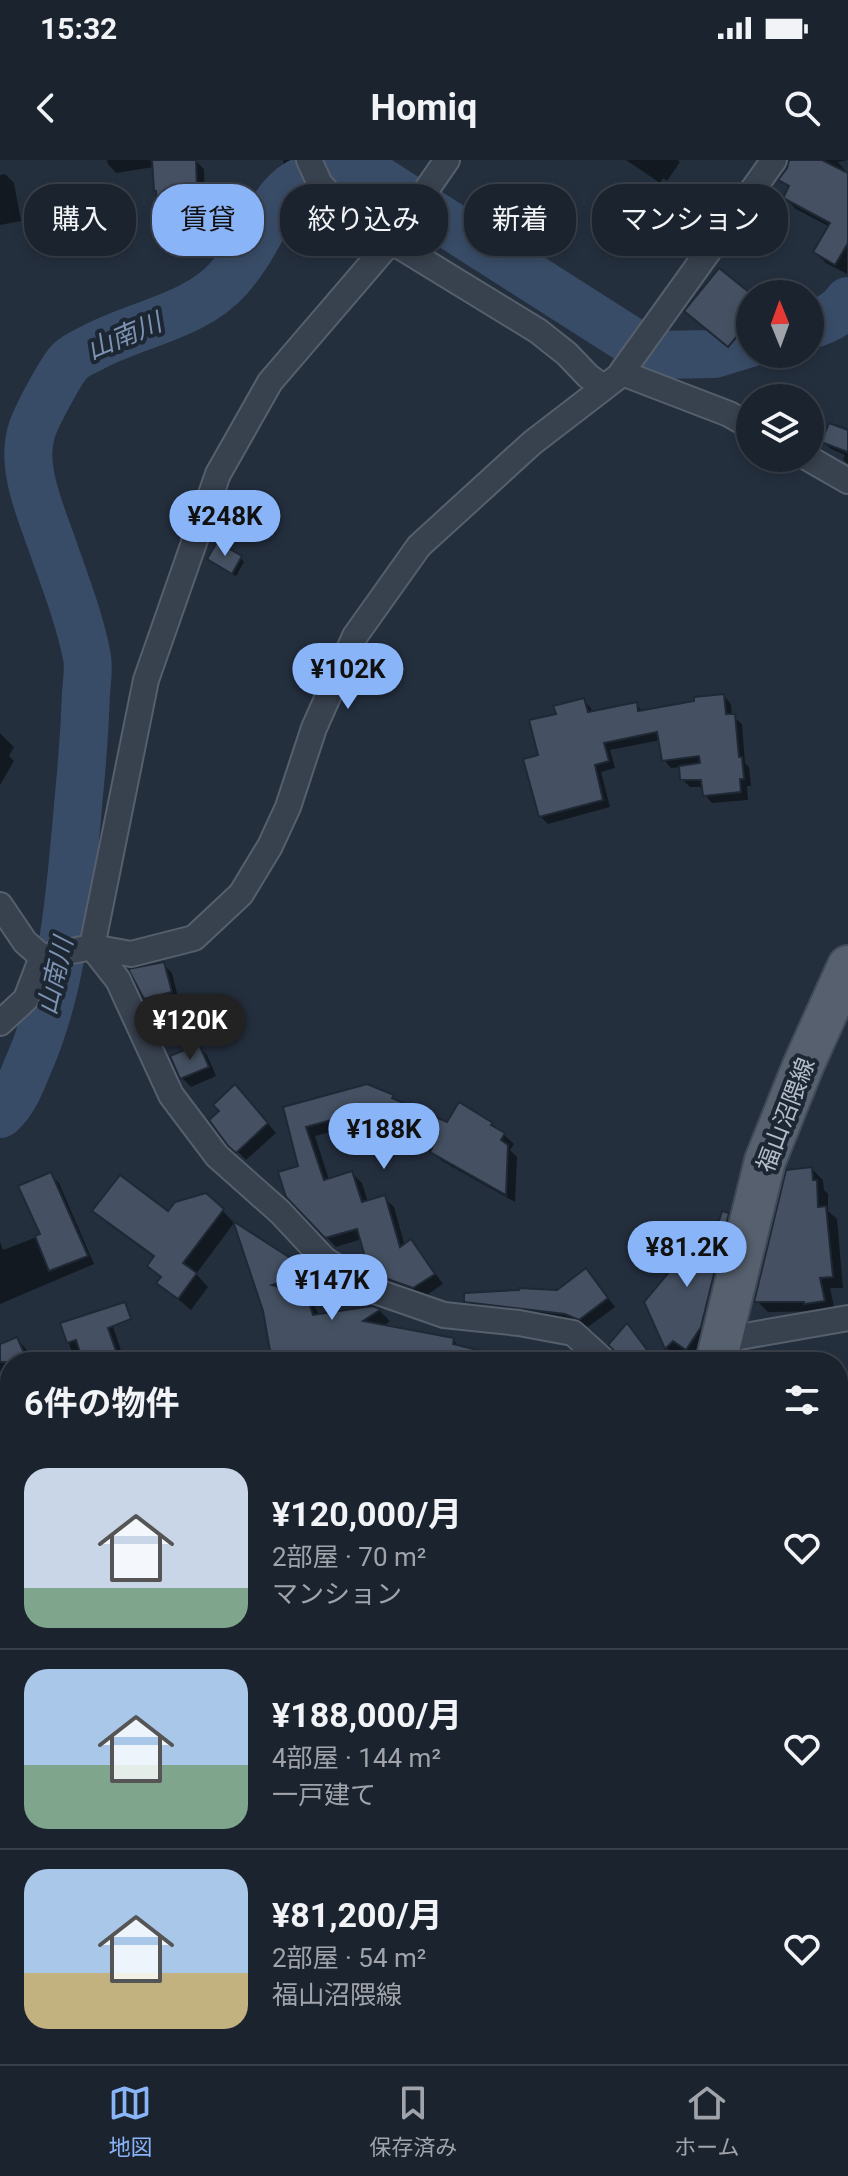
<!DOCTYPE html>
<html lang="ja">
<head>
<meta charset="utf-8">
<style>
  :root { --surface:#1b232e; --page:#282f3a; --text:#f1f3f6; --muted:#a0a4aa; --line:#39404a; --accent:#8ab4f8 }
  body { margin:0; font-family:Roboto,"Noto Sans JP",sans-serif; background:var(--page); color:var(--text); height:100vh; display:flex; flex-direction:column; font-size:30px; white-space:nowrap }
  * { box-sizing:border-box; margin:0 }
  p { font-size:26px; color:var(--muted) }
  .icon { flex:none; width:44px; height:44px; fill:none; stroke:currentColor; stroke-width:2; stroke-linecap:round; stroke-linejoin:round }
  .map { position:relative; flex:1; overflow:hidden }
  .side { position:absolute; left:0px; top:1192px; width:848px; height:712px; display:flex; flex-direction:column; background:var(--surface); border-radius:32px 32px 0 0; box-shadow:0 4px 12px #0003,0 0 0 2px var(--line) }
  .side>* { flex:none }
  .banner { position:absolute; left:24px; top:24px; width:800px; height:72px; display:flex; gap:16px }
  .needle { width:52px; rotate:359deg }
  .fabs { position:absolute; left:736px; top:120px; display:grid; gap:16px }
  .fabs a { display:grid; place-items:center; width:88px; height:88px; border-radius:50%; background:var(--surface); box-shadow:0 4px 12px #0003,0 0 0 2px var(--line); font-size:40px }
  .price { position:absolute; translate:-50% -68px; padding:0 18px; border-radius:28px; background:var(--accent); color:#111; font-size:26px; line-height:52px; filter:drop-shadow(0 2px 4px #0008) }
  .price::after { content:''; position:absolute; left:50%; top:48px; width:24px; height:18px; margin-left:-12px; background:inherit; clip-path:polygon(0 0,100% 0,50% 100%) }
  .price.on { background:#222; color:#fff }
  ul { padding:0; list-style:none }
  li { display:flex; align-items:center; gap:24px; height:200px; padding:0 24px }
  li+li { border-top:2px solid var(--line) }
  li span { display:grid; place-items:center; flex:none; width:224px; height:160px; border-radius:24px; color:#555 }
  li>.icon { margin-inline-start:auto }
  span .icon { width:96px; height:96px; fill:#fffc; stroke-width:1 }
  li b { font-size:34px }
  h2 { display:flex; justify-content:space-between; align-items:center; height:96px; padding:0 24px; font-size:34px }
  .tag { padding:0 28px; border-radius:32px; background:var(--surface); box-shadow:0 4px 12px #0003,0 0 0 2px var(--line); font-size:28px; line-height:72px }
  .tag.on { background:var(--accent); color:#111 }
  .status { display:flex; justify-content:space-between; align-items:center; height:56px; padding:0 40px; background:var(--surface); direction:ltr }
  .status svg { height:22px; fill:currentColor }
  header { display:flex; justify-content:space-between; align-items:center; height:104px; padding:0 24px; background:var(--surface); font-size:36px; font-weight:700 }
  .tabs { display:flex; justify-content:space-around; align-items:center; height:112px; border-top:2px solid var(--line); background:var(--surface); font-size:22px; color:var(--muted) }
  .tabs a { display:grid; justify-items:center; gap:4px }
  .tabs .on { color:var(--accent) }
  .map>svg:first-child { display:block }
  .shadow { fill:#0007 }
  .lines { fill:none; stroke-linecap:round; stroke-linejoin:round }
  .river { stroke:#394c67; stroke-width:48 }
  .building { fill:#455162; stroke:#1f2835; stroke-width:2 }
  .minor-casing { stroke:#565f6c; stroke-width:28 }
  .tertiary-casing { stroke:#565f6c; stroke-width:36 }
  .primary-casing { stroke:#414a57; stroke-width:44 }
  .minor { stroke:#38414e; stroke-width:24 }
  .tertiary { stroke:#38414e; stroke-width:32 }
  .primary { stroke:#56606e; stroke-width:40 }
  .labels { text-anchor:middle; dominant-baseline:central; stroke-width:8; stroke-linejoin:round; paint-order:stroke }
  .street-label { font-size:24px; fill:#b4bcc9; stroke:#1d2633 }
  .water-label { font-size:26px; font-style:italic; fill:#7c92b1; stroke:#1d2633 }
</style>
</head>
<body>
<div class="status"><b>15:32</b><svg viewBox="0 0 49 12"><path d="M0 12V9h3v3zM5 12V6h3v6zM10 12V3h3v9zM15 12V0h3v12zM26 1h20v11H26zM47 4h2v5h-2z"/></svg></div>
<header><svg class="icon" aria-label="back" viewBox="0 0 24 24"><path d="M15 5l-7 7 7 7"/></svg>Homiq<svg class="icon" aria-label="search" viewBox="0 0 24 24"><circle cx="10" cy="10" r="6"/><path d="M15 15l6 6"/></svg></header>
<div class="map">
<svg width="848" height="1904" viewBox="0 0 848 1904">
  <rect width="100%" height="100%" fill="#242f3e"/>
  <g class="shadow">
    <polygon points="107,0 195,0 204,9 206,65 181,67 178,64 169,64 160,55 154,7 116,13 108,4"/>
    <polygon points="283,0 309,0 306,20 296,23 285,12"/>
    <polygon points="626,0 678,0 680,2 667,21 663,18 660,23"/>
    <polygon points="791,0 848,0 838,2 848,14 847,114 826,103 815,92 830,67 796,49 785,38 790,29 781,20 788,10"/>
    <polygon points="5,14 14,23 21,61 0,65 0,15"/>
    <polygon points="750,136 750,180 738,195 695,160"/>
    <polygon points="835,264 848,269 848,304 843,299 845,295 831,289 823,281"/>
    <polygon points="241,398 244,402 236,416 214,403"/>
    <polygon points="724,536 731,544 732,556 742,564 745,603 749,607 751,626 747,626 748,640 712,643 705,635 704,627 690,627 682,619 681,607 671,608 664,600 661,580 610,590 615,608 601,612 610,647 548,664 540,656 541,596 558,555 583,540 591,548 592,553 636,545 644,552"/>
    <polygon points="0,573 14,587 9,596 14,601 0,625"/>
    <polygon points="163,804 172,813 179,841 155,847 146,838"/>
    <polygon points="198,886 207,895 216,916 191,927 182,918"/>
    <polygon points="393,937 399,944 448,965 460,945 492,964 504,975 514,984 510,990 517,997 515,1042 442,1001 433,993 381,972 377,981 347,968 315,976 329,1020 352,1013 362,1023 368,1042 384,1038 394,1047 405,1086 410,1082 420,1092 443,1124 424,1137 393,1127 376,1116 367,1107 370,1105 362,1079 336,1087 288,1036 301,1008 285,949"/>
    <polygon points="248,940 276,973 246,1000 230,984 222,951"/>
    <polygon points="812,1009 823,1020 824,1030 828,1034 828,1051 837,1059 843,1128 830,1128 835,1151 768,1152 757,1141"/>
    <polygon points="50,1014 59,1023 94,1104 0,1144 0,1082 3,1090 42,1075"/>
    <polygon points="222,1050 234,1063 196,1114 208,1127 191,1150 159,1123 162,1118 155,1098 107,1063 95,1051 169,1054"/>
    <polygon points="728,1055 736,1063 709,1176 692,1202 674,1202 646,1143 717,1072"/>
    <polygon points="237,1066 294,1102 306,1114 310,1127 291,1133 306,1138 317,1150 320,1156 372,1148 380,1151 390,1161 382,1167 453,1180 464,1191 465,1202 274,1202 265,1150"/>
    <polygon points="594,1119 615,1147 588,1167 576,1162 475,1150 466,1141 557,1132"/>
    <polygon points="111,1161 125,1202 75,1202 63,1165"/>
    <polygon points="17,1179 26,1189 32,1202 10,1202 10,1257 0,1261 0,1189"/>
    <polygon points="806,1190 818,1202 762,1202 762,1201"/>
    <polygon points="838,1263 841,1265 848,1301 848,1314 838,1318"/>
    <polygon points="848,1380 848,1425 838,1426 838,1381"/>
    <polygon points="838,1573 848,1574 848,1606 838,1606"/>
    <polygon points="838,1610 848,1610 848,1620 840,1620 838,1617"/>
    <polygon points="10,1745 10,1804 0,1799 0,1761"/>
    <polygon points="297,1894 345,1894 354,1904 275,1904"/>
    <polygon points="383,1894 451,1894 442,1904 398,1904"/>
    <polygon points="467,1894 478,1894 480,1896 477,1902"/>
  </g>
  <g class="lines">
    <g class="river">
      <path d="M810 165C824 161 840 153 848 141"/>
      <path d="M0 954C14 941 20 925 27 908 67 819 71 719 80 624 83 593 85 563 86 533 87 521 89 508 87 497 80 461 67 427 55 393 43 357 19 307 32 270 36 257 61 210 70 201 75 196 84 192 90 189 135 164 195 157 229 118 282 57 266 0 374 17L653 195 714 194 750 183"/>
      <polyline points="838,1439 848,1438"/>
      <polyline points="0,1665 10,1668"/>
    </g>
  </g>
  <g class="building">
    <polygon points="152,0 196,0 198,57 170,59 170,56 158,56 156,31 154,31"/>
    <polygon points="789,0 822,0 848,13 848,83 835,105 813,92 830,63 783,38 789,26 778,20 787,8"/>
    <polygon points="719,108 750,133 750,161 728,187 684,151"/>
    <polygon points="829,263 848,270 848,292 821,282"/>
    <polygon points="217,382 242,396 232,414 207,399"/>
    <polygon points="724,534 726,554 735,554 739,597 742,597 744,619 740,619 741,632 703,636 701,620 680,620 679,606 700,603 699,596 662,601 657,572 604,583 609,601 595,605 603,640 539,657 523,599 538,595 529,560 556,554 553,546 584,538 588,552 637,542 638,551 694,541 694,537"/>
    <polygon points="164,802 172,832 144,839 128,809"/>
    <polygon points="199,884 209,907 180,919 170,896"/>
    <polygon points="235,924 268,963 236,993 228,986 209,960 219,951 213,945"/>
    <polygon points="367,924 394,935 392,938 447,962 459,942 493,963 491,965 505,973 501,980 508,985 506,1035 430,992 432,988 371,963 367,973 335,959 306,967 324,1020 352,1011 362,1042 385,1035 400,1087 411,1079 435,1114 413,1128 382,1117 364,1106 367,1104 357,1069 325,1078 286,1037 278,1012 298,1006 283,947"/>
    <polygon points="812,1007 813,1020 817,1020 818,1047 826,1046 833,1117 820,1118 825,1141 804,1144 804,1142 754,1142 786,1010"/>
    <polygon points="51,1012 88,1096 49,1111 35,1076 40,1074 18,1026"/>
    <polygon points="120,1015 168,1051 175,1042 206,1033 224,1049 183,1103 197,1113 178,1139 156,1123 161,1117 147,1106 154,1096 92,1051"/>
    <polygon points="722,1051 729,1053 701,1167 686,1190 673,1181 665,1189 644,1142 695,1081 700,1064 716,1070"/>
    <polygon points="233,1061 295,1101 300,1116 272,1125 307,1136 313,1155 372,1146 381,1149 363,1161 454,1178 453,1184 494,1194 493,1202 433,1202 379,1192 378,1202 272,1202 263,1151"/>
    <polygon points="586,1108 608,1138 579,1160 565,1154 464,1142 464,1133 519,1130 519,1128 557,1130"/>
    <polygon points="125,1142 131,1159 108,1168 118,1197 104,1202 83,1202 76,1180 67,1183 60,1163"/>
    <polygon points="627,1163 656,1202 627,1202 608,1185"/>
    <polygon points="17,1177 28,1202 0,1202 0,1184"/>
  </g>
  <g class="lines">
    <defs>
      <g id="minor">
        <polyline points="309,0 320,24 340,45 391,81 538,171 567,194 588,216 603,227"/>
        <polyline points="447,0 391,81 270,222 218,314 146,520 92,787 118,820 171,935 217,996 280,1052 325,1100 375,1131 444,1155 519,1163 573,1173 605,1202"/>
        <polyline points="624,209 630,216 729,254 750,266"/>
        <polyline points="808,298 848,321"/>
        <polyline points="0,745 25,782 42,797"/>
        <polyline points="42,797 92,787 131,794 194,778 241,734 270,686 288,647 314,568 355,476 419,386 532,283 619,216 774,0"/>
        <polyline points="0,863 26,839 42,797"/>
        <polyline points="722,1180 848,1158"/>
        <polyline points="45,1894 45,1904"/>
        <polyline points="444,1894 451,1902 458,1904"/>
      </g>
      <g id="tertiary">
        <polyline points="0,1451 10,1458"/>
        <polyline points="838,1721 848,1734"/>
      </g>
      <g id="primary">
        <polyline points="716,1202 765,1001 803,906 848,806"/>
        <polyline points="116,1904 135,1894"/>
      </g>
    </defs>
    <use href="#minor" class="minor-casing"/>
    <use href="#tertiary" class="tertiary-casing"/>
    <use href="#primary" class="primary-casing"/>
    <use href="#minor" class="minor"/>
    <use href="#tertiary" class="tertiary"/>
    <use href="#primary" class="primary"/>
  </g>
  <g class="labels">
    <g class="street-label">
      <text transform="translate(786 955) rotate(-69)">福山沼隈線</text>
    </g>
    <g class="water-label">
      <text transform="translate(124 176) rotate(-23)">山南川</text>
      <text transform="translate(55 816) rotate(-77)">山南川</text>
    </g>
  </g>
</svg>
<div class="fabs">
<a><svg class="needle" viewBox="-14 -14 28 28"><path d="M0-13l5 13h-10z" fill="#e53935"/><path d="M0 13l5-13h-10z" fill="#a0a4aa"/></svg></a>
<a><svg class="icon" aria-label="layers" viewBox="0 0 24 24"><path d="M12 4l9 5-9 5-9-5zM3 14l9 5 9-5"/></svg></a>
</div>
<b class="price" style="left:225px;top:398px">¥248K</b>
<b class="price" style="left:348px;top:551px">¥102K</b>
<b class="price on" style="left:190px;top:902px">¥120K</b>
<b class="price" style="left:384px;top:1011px">¥188K</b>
<b class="price" style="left:687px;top:1129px">¥81.2K</b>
<b class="price" style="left:332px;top:1162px">¥147K</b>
<div class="banner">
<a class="tag">購入</a>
<a class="tag on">賃貸</a>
<a class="tag">絞り込み</a>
<a class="tag">新着</a>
<a class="tag">マンション</a>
</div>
<section class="side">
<h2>6件の物件<svg class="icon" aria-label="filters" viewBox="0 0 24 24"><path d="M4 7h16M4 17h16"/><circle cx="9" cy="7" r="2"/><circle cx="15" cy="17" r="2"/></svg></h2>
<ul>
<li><span style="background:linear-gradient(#c9d6e8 75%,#7fa58c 0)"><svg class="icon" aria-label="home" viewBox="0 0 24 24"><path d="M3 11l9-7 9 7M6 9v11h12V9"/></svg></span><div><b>¥120,000/月</b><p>2部屋 · 70 m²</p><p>マンション</p></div><svg class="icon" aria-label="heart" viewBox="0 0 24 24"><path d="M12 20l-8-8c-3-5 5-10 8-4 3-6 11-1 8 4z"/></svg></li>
<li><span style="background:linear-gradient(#a9c7e8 60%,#7fa58c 0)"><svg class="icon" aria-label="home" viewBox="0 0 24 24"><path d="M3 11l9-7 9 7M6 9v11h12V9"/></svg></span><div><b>¥188,000/月</b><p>4部屋 · 144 m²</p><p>一戸建て</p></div><svg class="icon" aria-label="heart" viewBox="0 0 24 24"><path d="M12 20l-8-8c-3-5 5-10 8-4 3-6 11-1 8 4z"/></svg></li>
<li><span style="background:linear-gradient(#a9c7e8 65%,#c2b280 0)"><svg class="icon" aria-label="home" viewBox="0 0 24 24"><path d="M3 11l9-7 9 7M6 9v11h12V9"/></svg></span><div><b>¥81,200/月</b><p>2部屋 · 54 m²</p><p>福山沼隈線</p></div><svg class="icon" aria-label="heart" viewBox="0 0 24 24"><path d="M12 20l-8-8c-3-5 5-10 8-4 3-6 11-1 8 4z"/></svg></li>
</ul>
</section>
</div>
<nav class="tabs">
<a class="on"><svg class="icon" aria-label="map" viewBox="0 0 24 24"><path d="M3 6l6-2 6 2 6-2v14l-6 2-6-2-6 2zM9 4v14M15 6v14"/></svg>地図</a>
<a><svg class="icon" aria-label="saved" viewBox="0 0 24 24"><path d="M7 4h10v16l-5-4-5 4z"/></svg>保存済み</a>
<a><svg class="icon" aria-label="home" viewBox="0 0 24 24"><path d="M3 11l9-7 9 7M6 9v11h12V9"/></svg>ホーム</a>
</nav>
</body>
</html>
